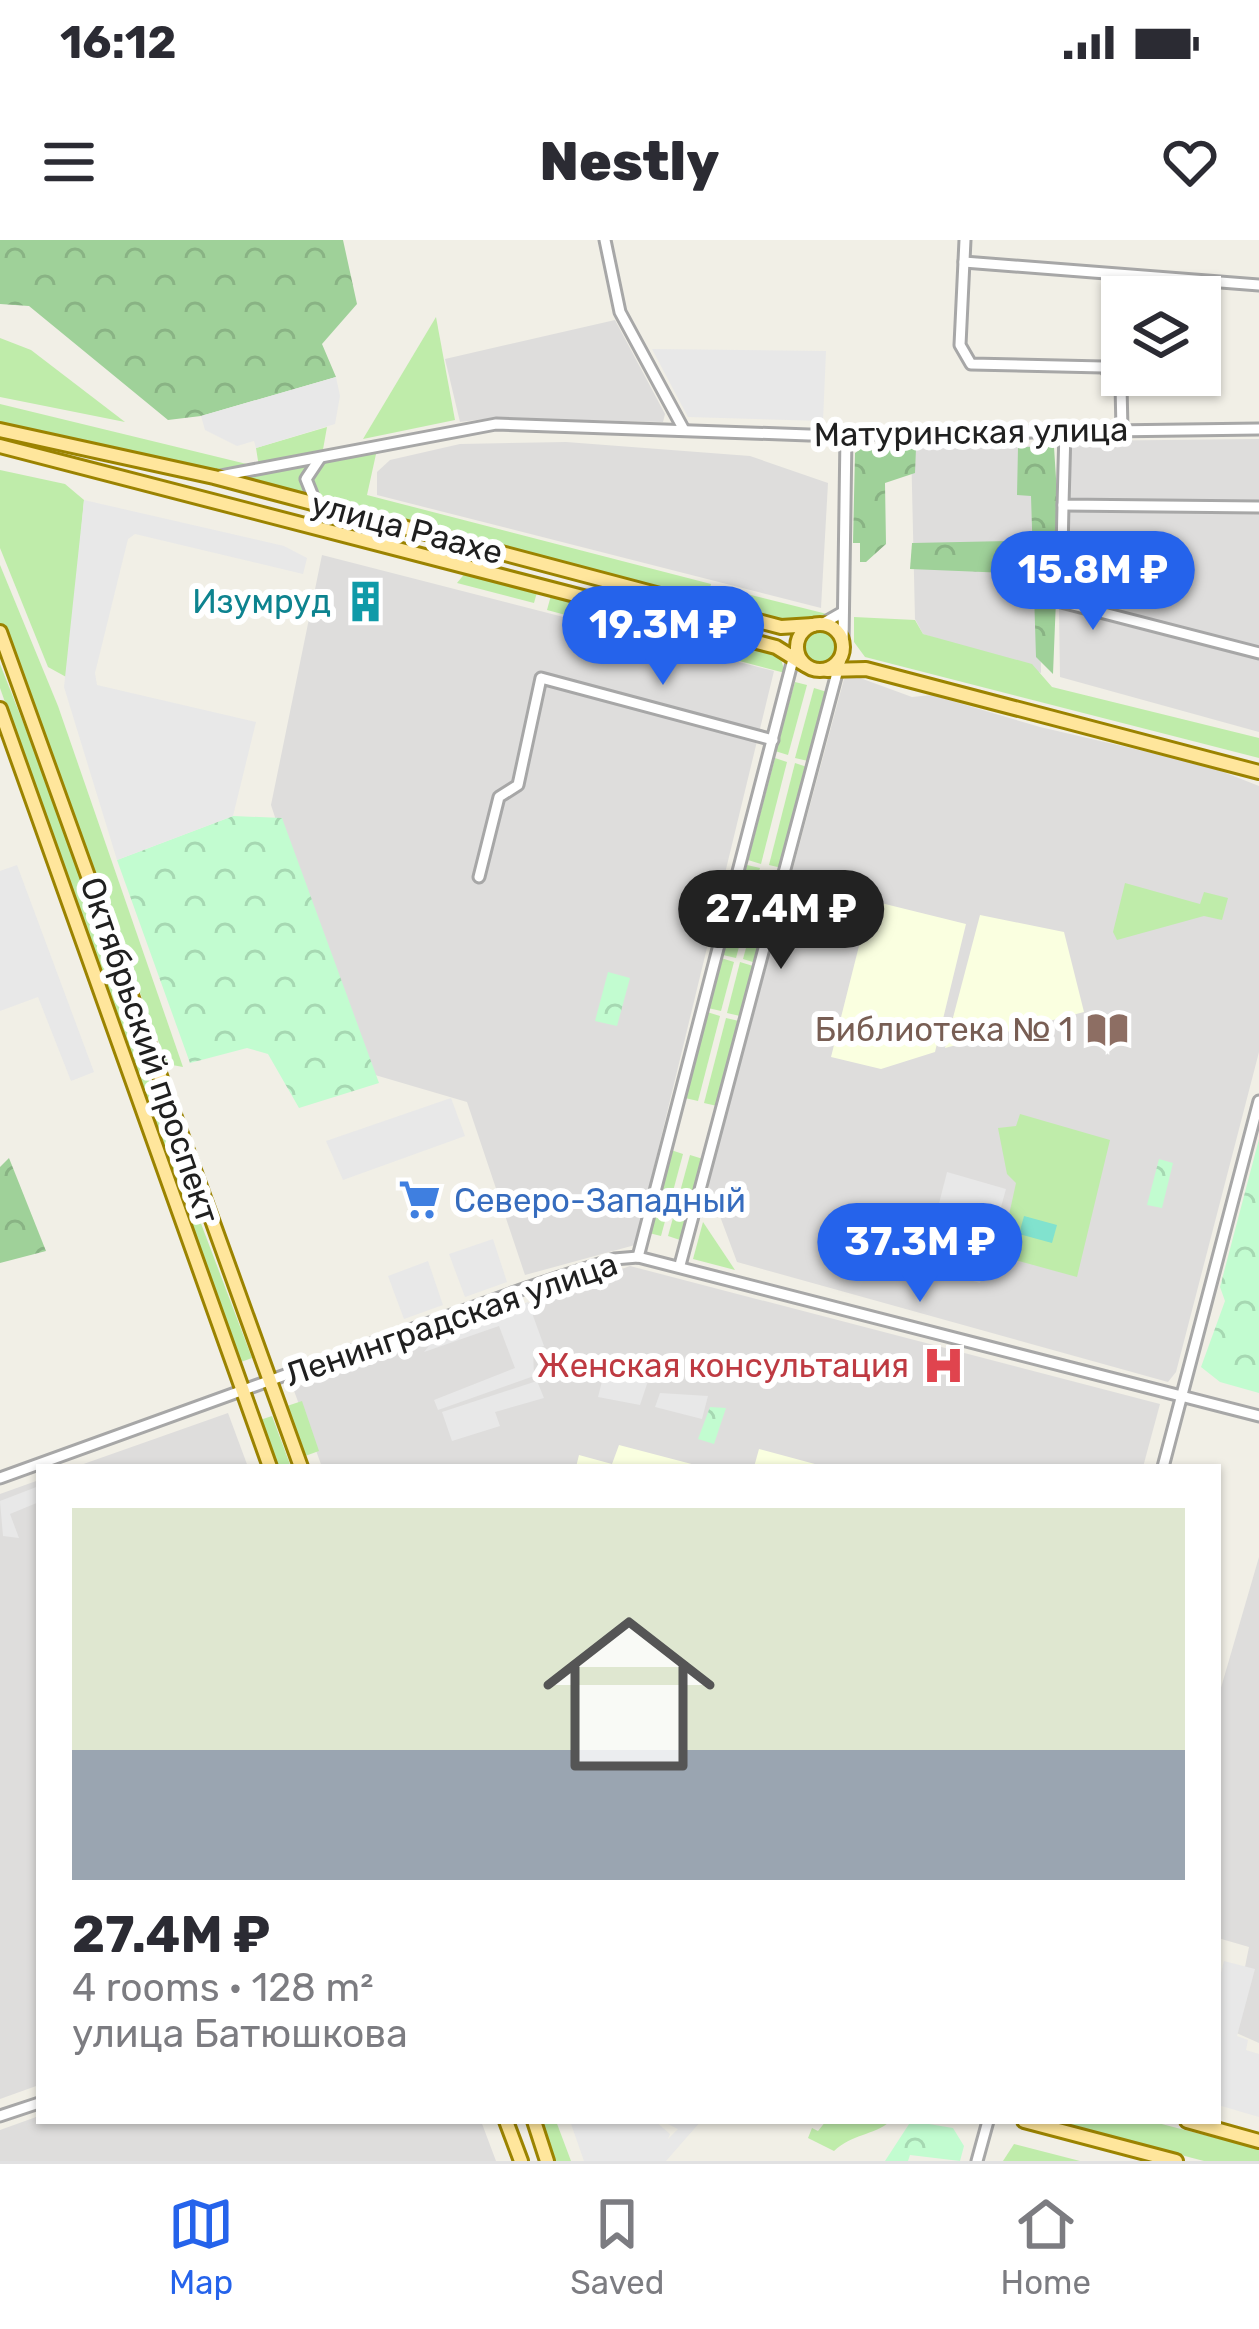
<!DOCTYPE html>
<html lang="en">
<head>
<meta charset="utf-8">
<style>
  :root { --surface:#fff; --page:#f7f7f7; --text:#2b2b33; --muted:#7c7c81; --line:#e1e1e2; --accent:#2563eb }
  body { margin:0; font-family:Rubik,sans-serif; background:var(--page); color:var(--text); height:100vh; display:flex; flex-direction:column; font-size:45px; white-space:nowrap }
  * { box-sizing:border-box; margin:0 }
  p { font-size:39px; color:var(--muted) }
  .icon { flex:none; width:66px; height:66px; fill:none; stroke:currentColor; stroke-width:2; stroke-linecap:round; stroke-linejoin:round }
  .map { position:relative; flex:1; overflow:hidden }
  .details { position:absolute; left:36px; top:1224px; width:1185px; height:660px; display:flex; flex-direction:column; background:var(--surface); border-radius:0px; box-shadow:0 3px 9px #0004 }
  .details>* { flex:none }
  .buttons { position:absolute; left:1101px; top:36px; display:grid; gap:24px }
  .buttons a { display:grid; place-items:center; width:120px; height:120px; border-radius:0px; background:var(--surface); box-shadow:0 3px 9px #0004; font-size:60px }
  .price { position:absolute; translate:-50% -102px; padding:0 27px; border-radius:42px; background:var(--accent); color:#fff; font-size:39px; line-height:78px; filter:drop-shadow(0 3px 6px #0008) }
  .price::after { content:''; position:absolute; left:50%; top:72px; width:36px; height:27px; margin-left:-18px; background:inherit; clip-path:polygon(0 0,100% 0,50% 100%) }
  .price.selected { background:#222; color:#fff }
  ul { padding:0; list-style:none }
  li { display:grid; align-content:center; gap:24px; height:636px; padding:0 36px }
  li span { display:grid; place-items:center; height:372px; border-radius:0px; color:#555 }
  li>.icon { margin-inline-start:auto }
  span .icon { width:216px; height:216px; fill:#fffc; stroke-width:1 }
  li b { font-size:51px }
  .status { display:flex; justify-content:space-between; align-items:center; height:84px; padding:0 60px; background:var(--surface); direction:ltr }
  .status svg { height:33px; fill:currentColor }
  header { display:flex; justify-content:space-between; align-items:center; height:156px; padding:0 36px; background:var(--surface); font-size:54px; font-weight:800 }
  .menu { display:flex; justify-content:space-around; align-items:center; height:168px; border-top:3px solid var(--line); background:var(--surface); font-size:33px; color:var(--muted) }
  .menu a { display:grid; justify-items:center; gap:6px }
  .menu .selected { color:var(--accent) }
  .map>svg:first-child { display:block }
  .residential { fill:#dedddc }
  .education { fill:#faffe0 }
  .grass { fill:#bfecaa }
  .forest { fill:url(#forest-crowns) }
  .park { fill:url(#park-crowns) }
  .pitch { fill:#81e2ce }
  .parking { fill:#e8e8e8 }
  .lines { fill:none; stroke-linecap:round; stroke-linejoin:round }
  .minor-casing { stroke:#a7a7a7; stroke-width:15 }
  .major-casing { stroke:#9b8300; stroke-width:18 }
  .minor { stroke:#fff; stroke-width:9 }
  .major { stroke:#ffe69c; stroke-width:12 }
  .labels { text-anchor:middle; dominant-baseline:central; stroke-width:12; stroke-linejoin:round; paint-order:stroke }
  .street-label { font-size:33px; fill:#202020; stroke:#fff }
  .culture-label { font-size:33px; fill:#0d838f; stroke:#fff; text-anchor:end }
  .education-label { font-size:33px; fill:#785e54; stroke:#fff; text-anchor:end }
  .shop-label { font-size:33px; fill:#366cbe; stroke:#fff; text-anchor:start }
  .health-label { font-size:33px; fill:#be3a42; stroke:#fff; text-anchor:end }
</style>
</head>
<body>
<div class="status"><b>16:12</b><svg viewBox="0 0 49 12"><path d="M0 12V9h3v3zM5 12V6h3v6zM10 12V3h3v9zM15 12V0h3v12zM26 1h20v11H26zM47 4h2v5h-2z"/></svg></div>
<header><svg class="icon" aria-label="menu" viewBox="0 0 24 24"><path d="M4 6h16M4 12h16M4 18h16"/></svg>Nestly<svg class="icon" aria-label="heart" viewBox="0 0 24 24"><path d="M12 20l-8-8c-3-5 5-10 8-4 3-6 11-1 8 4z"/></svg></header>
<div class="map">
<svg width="1259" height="1921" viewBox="0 0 1259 1921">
  <defs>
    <pattern id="forest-crowns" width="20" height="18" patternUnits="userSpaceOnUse" patternTransform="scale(3)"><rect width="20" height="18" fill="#9fd199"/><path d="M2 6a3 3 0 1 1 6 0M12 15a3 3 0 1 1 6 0" fill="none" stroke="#89b384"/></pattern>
    <pattern id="park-crowns" width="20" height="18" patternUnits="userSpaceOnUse" patternTransform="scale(3)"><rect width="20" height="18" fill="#c2fcd0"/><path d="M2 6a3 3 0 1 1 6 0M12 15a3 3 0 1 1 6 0" fill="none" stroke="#a6d8b2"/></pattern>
  </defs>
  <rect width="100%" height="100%" fill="#f1efe6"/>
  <g class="residential">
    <polygon points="615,80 665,174 663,182 493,178 460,182 445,119"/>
    <polygon points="1259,199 1259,262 1073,260 1065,254 1070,201"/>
    <polygon points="566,202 750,216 828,243 821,368 377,255 377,232 390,220 460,204"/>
    <polygon points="911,204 1039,206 1041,433 923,394 915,379"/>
    <polygon points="1070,269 1259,273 1259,408 1065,357"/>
    <polygon points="322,315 774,431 635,1005 525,1035 467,862 358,830 271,565"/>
    <polygon points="1059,369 1259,420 1259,492 1060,437"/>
    <polygon points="852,435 912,457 932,455 1040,487 1208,526 1259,546 1259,812 1176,1132 1168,1142 737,1022 708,944 844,439"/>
    <polygon points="630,1026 1160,1164 1143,1227 322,1227 293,1148"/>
    <polygon points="228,1173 248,1227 75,1227"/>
    <polygon points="39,1240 39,1845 0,1859 0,1254"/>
    <polygon points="1259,1317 1259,1803 1232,1791 1249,1707 1218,1698 1218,1458"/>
    <polygon points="39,1876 39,1881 481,1881 496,1921 0,1921 0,1890"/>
  </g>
  <g class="education">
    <polygon points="881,663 966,684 935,812 881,829 831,817 863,690 873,692"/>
    <polygon points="980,675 1064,692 1084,772 945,808"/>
    <polygon points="619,1205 703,1227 576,1227 579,1215 612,1224"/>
    <polygon points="759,1209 826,1227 754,1227"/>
  </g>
  <g class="grass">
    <polygon points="436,77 455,180 363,199"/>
    <polygon points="0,98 31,110 125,182 0,157"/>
    <polygon points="0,164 259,227 256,208 327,187 322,215 378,205 367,255 711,344 707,360 680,360 214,237 0,190"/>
    <polygon points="0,230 65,244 84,260 68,438 48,427 0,308"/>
    <polygon points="0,325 58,466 183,827 167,824 0,383"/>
    <polygon points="471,326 539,345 534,363 457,343"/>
    <polygon points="553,348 777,405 785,433 547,370"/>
    <polygon points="747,354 827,374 826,384 769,384 744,367"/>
    <polygon points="854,377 915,380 923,394 1032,424 1052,447 1259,498 1259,518 865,417 854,402"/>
    <circle cx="820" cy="407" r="17"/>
    <polygon points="0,424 57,568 190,963 182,962 0,448"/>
    <polygon points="795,442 807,445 788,515 775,511"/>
    <polygon points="814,448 827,452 808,521 795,518"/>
    <polygon points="775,518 787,522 761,624 748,620"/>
    <polygon points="795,523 807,527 782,628 769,625"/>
    <polygon points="747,625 760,628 736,718 723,715"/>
    <polygon points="767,630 779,633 756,723 743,719"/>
    <polygon points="1125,643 1200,664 1204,652 1228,658 1222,680 1204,676 1117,700 1113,692"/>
    <polygon points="721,718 734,722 721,771 708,768"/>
    <polygon points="740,722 753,726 740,776 727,773"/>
    <polygon points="707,772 720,776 698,861 685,858"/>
    <polygon points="726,778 739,781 717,866 704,863"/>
    <polygon points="1020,874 1110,900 1077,1037 1000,1016 1016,943 1007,934 998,888 1016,886"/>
    <polygon points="671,910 683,914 661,996 649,993"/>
    <polygon points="690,915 703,919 680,1000 668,996"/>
    <polygon points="197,973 252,1118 241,1122 187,975"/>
    <polygon points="703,982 735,1030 693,1019"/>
    <polygon points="302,1161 319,1211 305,1216 287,1166"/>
    <polygon points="272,1176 291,1227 277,1227 260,1180"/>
    <polygon points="539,1881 556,1881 571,1921 553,1921"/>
    <path d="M826 1881H891C872 1896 852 1894 834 1911L808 1898 812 1888 818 1891Z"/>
    <polygon points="1050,1881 1150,1881 1259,1909 1259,1921 1204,1921"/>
    <polygon points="1014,1904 1080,1921 1003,1921"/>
  </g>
  <g class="forest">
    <polygon points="0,0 343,0 357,64 322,104 336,137 201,176 168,180 29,66 0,64"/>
    <polygon points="1018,207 1054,207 1059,285 1053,434 1036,417 1031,256 1017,255"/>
    <polygon points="862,208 916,208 915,233 885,243 886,304 866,322 860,322 860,303 853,303 855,213"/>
    <polygon points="1008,301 1007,333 910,329 912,303"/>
    <polygon points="9,918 46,1011 0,1023 0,927"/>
  </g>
  <g class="park">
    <polygon points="233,576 282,578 379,843 299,868 268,814 247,808 190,823 117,620"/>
    <polygon points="608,732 630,738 617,786 595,781"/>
    <polygon points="1259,899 1259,1153 1220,1142 1201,1127 1225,1061 1220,1047"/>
    <polygon points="1159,919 1173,923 1162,968 1147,965"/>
    <polygon points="710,1167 726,1168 714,1204 698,1199"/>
    <polygon points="911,1881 953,1888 964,1906 960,1921 910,1915 908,1921 885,1921"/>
  </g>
  <polygon class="pitch" points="1024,976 1057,985 1052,1003 1019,994"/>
  <g class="parking">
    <polygon points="652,109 826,111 823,181 688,177"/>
    <polygon points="336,137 340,156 335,184 256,208 254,201 237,206 205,190 201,176"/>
    <polygon points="84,260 284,306 307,318 303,334 135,294 128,299 95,433 97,445 256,482 233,576 117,620 64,447"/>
    <polygon points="17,625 94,832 71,841 38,757 0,771 0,631"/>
    <polygon points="451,858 465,896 343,940 326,901"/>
    <polygon points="947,932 1006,949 980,1043 923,1027"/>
    <polygon points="493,999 507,1042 465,1057 449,1014"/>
    <polygon points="428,1021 443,1065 404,1079 388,1036"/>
    <polygon points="528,1062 544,1106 533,1110 534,1136 438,1170 434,1160 515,1128 499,1086 424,1112 437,1096"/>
    <polygon points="605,1129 649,1138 640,1165 598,1157"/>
    <polygon points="537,1141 544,1158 495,1172 500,1186 452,1201 442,1172"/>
    <polygon points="660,1153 708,1156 702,1179 655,1167"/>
    <polygon points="39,1246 39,1262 10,1274 19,1298 3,1296 0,1261"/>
    <polygon points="1224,1721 1255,1729 1237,1796 1248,1800 1246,1810 1259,1814 1259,1877 1218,1865 1218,1744"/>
    <polygon points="570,1881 655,1881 670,1894 668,1899 678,1889 662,1881 701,1881 666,1921 584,1921"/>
  </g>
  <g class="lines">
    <defs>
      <g id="minor">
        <polyline points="605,0 620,72 684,190"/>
        <polyline points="965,0 960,105 971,124 1103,127 1121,145 1122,190"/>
        <polyline points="964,22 1259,45"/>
        <polyline points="1065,190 1063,265 1259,267"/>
        <polyline points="220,236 496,184 809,195 1259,189"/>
        <polyline points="316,264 306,239 320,218"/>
        <polyline points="1063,265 1061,362 1259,413"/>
        <polyline points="822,384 843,372"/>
        <polyline points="843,404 846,195"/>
        <polyline points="479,637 499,557 518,545 541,438 773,500"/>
        <polyline points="638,1017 797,404"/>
        <polyline points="680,1025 841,418"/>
        <polyline points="1163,1227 1259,861"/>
        <polyline points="0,1238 529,1047 614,1019 638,1017 1259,1176"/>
        <polyline points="0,1876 39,1863"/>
        <polyline points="977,1921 988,1881"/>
      </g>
      <g id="major">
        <polyline points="0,190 214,237 781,387 813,385"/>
        <polyline points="0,206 776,407 805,425"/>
        <circle cx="820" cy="407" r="23"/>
        <polyline points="0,392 301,1227"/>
        <polyline points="827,430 866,429 1259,532"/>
        <polyline points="0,469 270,1227"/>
        <polyline points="506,1881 521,1921"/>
        <polyline points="534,1881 547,1921"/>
        <polyline points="1024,1881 1176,1921"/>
        <polyline points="1187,1881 1259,1901"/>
      </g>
    </defs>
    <use href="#minor" class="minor-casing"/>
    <use href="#major" class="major-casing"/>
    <use href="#minor" class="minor"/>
    <use href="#major" class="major"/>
  </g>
  <defs>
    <symbol id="building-bare" viewBox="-9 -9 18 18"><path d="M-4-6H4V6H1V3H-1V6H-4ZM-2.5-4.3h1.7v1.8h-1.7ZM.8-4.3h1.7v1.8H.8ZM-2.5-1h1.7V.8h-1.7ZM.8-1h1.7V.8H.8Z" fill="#0f9aa8" stroke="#fff" stroke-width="2.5" paint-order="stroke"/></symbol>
    <symbol id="library-bare" viewBox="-9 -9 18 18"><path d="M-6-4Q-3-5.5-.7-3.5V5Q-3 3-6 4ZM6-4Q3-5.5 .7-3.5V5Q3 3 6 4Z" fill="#8d6e63" stroke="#fff" stroke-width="2.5" paint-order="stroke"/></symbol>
    <symbol id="supermarket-bare" viewBox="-9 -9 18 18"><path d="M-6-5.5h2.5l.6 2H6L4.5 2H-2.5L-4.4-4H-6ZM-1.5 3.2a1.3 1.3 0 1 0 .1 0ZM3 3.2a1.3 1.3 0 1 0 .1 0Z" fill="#3f7fe0" stroke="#fff" stroke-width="2.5" paint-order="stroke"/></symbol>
    <symbol id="hospital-bare" viewBox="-9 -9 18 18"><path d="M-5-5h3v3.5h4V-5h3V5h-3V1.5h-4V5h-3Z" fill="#e0444e" stroke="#fff" stroke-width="2.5" paint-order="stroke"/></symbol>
  </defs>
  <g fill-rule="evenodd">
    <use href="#building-bare" x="336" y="332" width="59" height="59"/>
    <use href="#library-bare" x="1078" y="760" width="59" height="59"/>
    <use href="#supermarket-bare" x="390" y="930" width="59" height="59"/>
    <use href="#hospital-bare" x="914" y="1096" width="59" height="59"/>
  </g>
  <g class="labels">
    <g class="street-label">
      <text transform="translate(971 192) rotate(-1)">Матуринская улица</text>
      <text transform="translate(407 288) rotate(15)">улица Раахе</text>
      <text transform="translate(150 810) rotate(71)">Октябрьский проспект</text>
      <text transform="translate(451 1079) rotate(-19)">Ленинградская улица</text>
    </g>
    <g class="culture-label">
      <text x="331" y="361">Изумруд</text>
    </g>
    <g class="education-label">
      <text x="1073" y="789">Библиотека № 1</text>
    </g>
    <g class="shop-label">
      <text x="454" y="960">Северо-Западный</text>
    </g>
    <g class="health-label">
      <text x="909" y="1125">Женская консультация</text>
    </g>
  </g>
</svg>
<div class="buttons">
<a><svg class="icon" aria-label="layers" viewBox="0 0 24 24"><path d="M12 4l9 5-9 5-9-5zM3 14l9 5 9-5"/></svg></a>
</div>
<b class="price" style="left:1093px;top:393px">15.8M ₽</b>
<b class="price" style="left:663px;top:448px">19.3M ₽</b>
<b class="price selected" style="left:781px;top:732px">27.4M ₽</b>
<b class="price" style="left:920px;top:1065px">37.3M ₽</b>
<section class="details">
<ul>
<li><span style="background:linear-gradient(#dfe7d0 65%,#9aa5b1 0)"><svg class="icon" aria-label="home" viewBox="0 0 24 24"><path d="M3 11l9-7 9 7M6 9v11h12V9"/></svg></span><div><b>27.4M ₽</b><p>4 rooms · 128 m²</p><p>улица Батюшкова</p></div></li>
</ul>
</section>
</div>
<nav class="menu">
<a class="selected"><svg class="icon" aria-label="map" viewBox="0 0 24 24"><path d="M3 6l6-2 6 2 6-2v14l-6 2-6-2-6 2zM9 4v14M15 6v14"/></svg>Map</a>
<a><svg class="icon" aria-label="saved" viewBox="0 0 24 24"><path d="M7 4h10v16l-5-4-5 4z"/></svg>Saved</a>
<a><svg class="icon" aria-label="home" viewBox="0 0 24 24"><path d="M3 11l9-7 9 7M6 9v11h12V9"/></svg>Home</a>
</nav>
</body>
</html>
